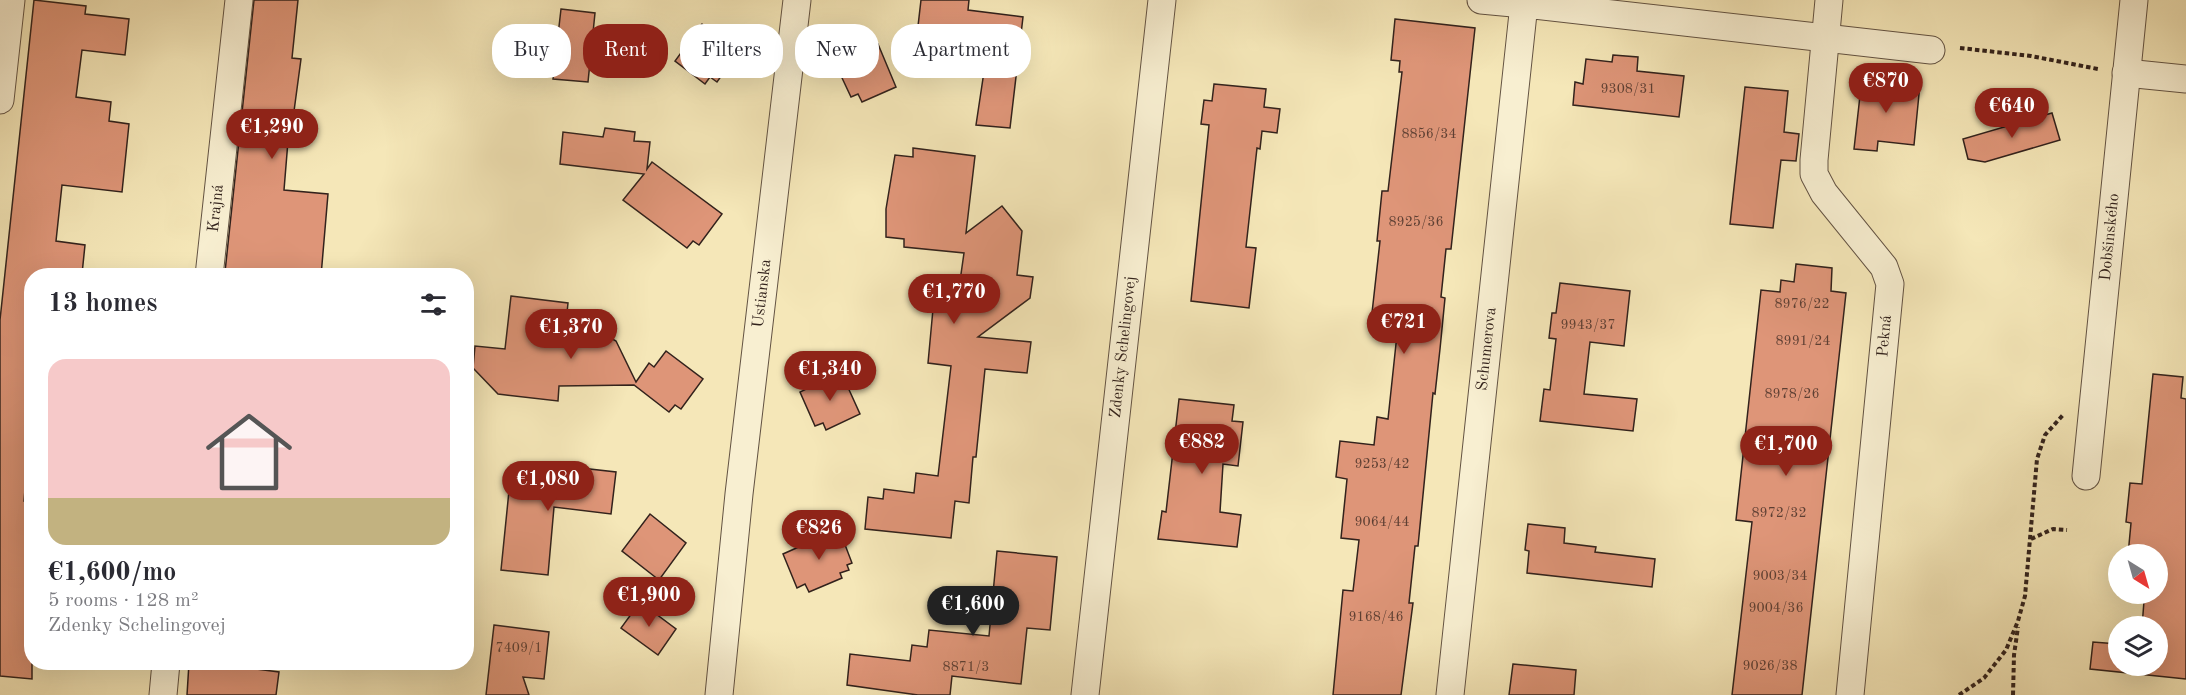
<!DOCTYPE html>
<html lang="en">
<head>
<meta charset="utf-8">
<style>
  :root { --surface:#fff; --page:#f7f7f7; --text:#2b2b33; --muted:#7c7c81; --line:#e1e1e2; --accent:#8f2418 }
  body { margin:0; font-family:"Old Standard TT",serif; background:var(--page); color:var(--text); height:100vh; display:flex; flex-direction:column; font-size:22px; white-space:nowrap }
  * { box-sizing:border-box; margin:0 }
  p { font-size:20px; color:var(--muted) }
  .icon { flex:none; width:33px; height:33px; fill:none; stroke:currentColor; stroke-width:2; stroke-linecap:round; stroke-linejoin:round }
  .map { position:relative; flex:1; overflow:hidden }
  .panel { position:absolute; left:24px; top:268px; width:450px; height:402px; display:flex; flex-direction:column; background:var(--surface); border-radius:24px; box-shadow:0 6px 24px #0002 }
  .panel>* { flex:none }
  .top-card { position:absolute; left:492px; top:24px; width:570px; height:54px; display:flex; gap:12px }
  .needle { width:39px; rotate:143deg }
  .fabs { position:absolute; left:2108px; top:544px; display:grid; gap:12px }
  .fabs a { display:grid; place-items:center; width:60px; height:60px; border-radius:50%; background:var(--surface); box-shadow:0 6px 24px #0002; font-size:30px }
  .price { position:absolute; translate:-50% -51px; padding:0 14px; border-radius:21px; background:var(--accent); color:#fff; font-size:20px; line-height:39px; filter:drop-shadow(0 2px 3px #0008) }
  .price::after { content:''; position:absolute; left:50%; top:36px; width:18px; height:14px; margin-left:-9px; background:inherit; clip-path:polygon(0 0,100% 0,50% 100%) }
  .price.selected { background:#222; color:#fff }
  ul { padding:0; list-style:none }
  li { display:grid; align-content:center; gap:12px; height:318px; padding:0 24px }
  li+li { border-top:2px solid var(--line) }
  li span { display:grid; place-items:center; height:186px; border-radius:18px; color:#555 }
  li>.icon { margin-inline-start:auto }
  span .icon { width:108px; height:108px; fill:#fffc; stroke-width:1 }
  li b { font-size:26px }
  h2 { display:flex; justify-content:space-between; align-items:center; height:72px; padding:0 24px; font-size:26px }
  .chip { padding:0 21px; border-radius:24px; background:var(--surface); box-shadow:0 6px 24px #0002; font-size:21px; line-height:54px }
  .chip.selected { background:var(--accent); color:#fff }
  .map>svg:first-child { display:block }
  .building { fill:#de9578; stroke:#32221c; stroke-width:1.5 }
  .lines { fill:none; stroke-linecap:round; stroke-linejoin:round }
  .street-casing { stroke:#635343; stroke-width:29 }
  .path { stroke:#32221c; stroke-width:4; stroke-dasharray:4.5 3; stroke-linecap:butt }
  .street { stroke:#f8efd1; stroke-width:27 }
  .labels { text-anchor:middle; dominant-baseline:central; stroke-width:6; stroke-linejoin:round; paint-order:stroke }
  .number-label { font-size:14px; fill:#5d3f33 }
  .street-label { font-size:16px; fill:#32221c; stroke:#f8efd1 }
</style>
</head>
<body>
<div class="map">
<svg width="2186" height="695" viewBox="0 0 2186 695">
  <rect width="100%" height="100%" fill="#f5e7b8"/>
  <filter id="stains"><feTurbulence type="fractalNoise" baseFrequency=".00333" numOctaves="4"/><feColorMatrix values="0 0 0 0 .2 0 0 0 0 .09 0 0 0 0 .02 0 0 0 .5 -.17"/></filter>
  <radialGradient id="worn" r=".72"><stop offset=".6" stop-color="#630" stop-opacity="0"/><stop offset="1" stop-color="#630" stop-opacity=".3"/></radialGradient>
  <g class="building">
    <polygon points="34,0 86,6 85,14 129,19 125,55 82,50 76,97 111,102 109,121 129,124 122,192 62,185 56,241 85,245 82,274 43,270 42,276 32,276 32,456 28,455 24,501 32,502 32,679 0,676 0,320"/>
    <polygon points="254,0 298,0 292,58 301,59 290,141 288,141 284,190 328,194 321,276 256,276 225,272"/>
    <polygon points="921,0 969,0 968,10 1023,17 1010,128 976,125 988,45 899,35 918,26"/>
    <polygon points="561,9 595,13 588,82 553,79"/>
    <polygon points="1395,19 1475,28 1451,249 1446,249 1441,297 1445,298 1440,349 1435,394 1433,393 1418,546 1415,546 1409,603 1413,603 1401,695 1333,695 1343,590 1353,591 1359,540 1341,538 1347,479 1336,477 1340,441 1374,445 1377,417 1388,419 1398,325 1371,322 1380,241 1377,241 1382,191 1388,191 1402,72 1399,72 1400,61 1391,60"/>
    <polygon points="702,24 739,51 717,82 710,77 705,84 675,61"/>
    <polygon points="878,44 896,87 862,102 858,94 851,97 835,63"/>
    <polygon points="1613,55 1638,57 1637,71 1684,76 1679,117 1573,105 1575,82 1583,84 1586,59 1612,62"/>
    <polygon points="1862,78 1920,84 1914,145 1878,141 1877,151 1854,149"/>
    <polygon points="1214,84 1266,89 1264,107 1280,109 1277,133 1262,131 1260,149 1257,148 1246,247 1256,248 1249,308 1191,301 1209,125 1201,124 1204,100 1212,101"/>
    <polygon points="1745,87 1788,91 1784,132 1799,134 1796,161 1781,160 1773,228 1730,224"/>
    <polygon points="2052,113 2060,140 1985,162 1968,159 1963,139"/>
    <polygon points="605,128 635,132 634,141 650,142 647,169 652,162 722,214 699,245 693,241 687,248 623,200 644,174 560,164 563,132 603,137"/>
    <polygon points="913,148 975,156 966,233 1002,206 1022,231 1017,275 1033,277 1030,298 978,337 1031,342 1027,373 985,369 976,457 973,457 969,503 955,501 951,538 865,529 868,497 883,499 884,489 914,493 916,473 938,476 951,366 928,363 933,309 949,311 958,295 964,253 904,247 904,239 886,237 886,209 895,155 913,157"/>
    <polygon points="1796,264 1832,268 1831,291 1846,293 1802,695 1732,695 1752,522 1736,520 1761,290 1780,292 1781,280 1794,282"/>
    <polygon points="1560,283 1630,291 1624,346 1590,342 1584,394 1637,399 1633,431 1540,421 1544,389 1550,390 1556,339 1549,338 1552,313 1556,313"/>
    <polygon points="511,296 568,303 565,332 609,337 616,341 636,382 649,363 654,367 666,351 703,379 681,409 675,405 669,412 634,385 559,386 558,401 498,394 473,368 475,346 505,349"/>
    <polygon points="841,372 860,414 826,430 823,423 815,426 800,392"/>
    <polygon points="2153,374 2183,377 2181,398 2186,399 2186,679 2090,669 2093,642 2118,644 2118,666 2157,666 2157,627 2142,627 2144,601 2124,599 2124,594 2157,594 2157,555 2128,555 2131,523 2126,522 2130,483 2142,484"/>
    <polygon points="1179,399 1234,405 1232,421 1243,422 1238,466 1223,464 1220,512 1241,515 1237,547 1158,539 1162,511 1166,512"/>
    <polygon points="572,467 616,472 611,514 554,507 548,575 501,570 511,471 571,476"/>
    <polygon points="650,514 686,543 659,580 622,551"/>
    <polygon points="1528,524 1565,528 1564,543 1596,547 1595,552 1655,559 1652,587 1527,573 1529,551 1525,550"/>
    <polygon points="839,529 852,563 847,565 849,570 840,573 842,578 809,592 805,584 797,588 783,554"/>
    <polygon points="997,551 1057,557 1050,630 1027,628 1021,684 952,676 950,695 918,695 847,685 850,654 910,661 912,645 927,647 929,630 989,636"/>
    <polygon points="640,602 676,629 658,655 621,628"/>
    <polygon points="494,625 549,632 544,679 523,677 529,695 486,695"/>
    <polygon points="189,663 224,663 224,665 279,672 276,695 187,695"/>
    <polygon points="1513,664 1576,670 1574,695 1509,695"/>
  </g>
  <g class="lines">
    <defs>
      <g id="street">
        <polyline points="1481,0 1524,4 1524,0"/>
        <polyline points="1829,0 1814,160 1814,174 1824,193 1884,267 1890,284 1850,695"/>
        <polyline points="2126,73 2186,79"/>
        <polyline points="0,100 11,0"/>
        <path id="s1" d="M209 276 239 0"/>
        <path id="s2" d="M2086 476 2134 0"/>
        <polyline points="163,695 166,663"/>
        <path id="s3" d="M719 695 739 494 797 0"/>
        <path id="s4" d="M1085 695 1162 0"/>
        <path id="s5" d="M1450 695 1524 4 1931 50"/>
      </g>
    </defs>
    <use href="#street" class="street-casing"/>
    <g class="path">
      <polyline points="1960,48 2031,56 2098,69"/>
      <polyline points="2031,539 2053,529 2067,530"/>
      <polyline points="1959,695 1984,678 2006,650 2018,621 2025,596 2037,459 2045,435 2063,415"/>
      <polyline points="2013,695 2014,655 2018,627"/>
    </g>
    <use href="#street" class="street"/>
  </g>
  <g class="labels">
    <g class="number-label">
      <text x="1628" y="89">9308/31</text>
      <text x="1429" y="134">8856/34</text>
      <text x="1416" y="222">8925/36</text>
      <text x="1802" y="304">8976/22</text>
      <text x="1588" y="325">9943/37</text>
      <text x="1803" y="341">8991/24</text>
      <text x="1792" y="394">8978/26</text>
      <text x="1382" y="464">9253/42</text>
      <text x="1779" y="513">8972/32</text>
      <text x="1382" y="522">9064/44</text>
      <text x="1780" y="576">9003/34</text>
      <text x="1776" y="608">9004/36</text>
      <text x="1376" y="617">9168/46</text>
      <text x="519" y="648">7409/1</text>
      <text x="1770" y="666">9026/38</text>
      <text x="966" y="667">8871/3</text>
    </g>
    <g class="street-label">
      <text stroke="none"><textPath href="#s1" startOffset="68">Krajná</textPath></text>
      <text stroke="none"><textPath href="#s2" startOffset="240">Dobšinského</textPath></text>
      <text stroke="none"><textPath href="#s3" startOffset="404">Ustianska</textPath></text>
      <text transform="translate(1885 336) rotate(-85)">Pekná</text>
      <text stroke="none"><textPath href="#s4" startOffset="350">Zdenky Schelingovej</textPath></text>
      <text stroke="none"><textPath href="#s5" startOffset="348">Schumerova</textPath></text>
    </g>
  </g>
  <rect width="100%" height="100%" filter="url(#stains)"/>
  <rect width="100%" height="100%" fill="url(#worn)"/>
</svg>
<div class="fabs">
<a><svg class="needle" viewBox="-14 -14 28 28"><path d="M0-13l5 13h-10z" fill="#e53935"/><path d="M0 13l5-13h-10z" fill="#7c7c81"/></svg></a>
<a><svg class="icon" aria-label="layers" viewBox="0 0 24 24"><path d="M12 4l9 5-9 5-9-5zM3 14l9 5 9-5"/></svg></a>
</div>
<b class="price" style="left:1886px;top:114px">€870</b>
<b class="price" style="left:2012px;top:139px">€640</b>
<b class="price" style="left:272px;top:160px">€1,290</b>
<b class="price" style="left:954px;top:325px">€1,770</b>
<b class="price" style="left:1404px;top:355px">€721</b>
<b class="price" style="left:571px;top:360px">€1,370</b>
<b class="price" style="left:830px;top:402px">€1,340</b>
<b class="price" style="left:1202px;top:475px">€882</b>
<b class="price" style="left:1786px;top:477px">€1,700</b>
<b class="price" style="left:548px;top:512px">€1,080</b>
<b class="price" style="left:819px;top:561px">€826</b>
<b class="price" style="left:649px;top:628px">€1,900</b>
<b class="price selected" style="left:973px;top:637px">€1,600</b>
<div class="top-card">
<a class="chip">Buy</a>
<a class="chip selected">Rent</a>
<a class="chip">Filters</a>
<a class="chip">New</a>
<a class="chip">Apartment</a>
</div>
<section class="panel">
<h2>13 homes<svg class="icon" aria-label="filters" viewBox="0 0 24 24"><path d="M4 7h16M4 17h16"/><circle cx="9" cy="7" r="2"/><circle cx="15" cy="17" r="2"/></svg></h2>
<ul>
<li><span style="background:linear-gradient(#f6c9c9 75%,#c2b280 0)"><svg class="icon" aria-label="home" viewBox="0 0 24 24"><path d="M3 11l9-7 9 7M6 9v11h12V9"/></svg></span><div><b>€1,600/mo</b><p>5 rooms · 128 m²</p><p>Zdenky Schelingovej</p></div></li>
</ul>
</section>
</div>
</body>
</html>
